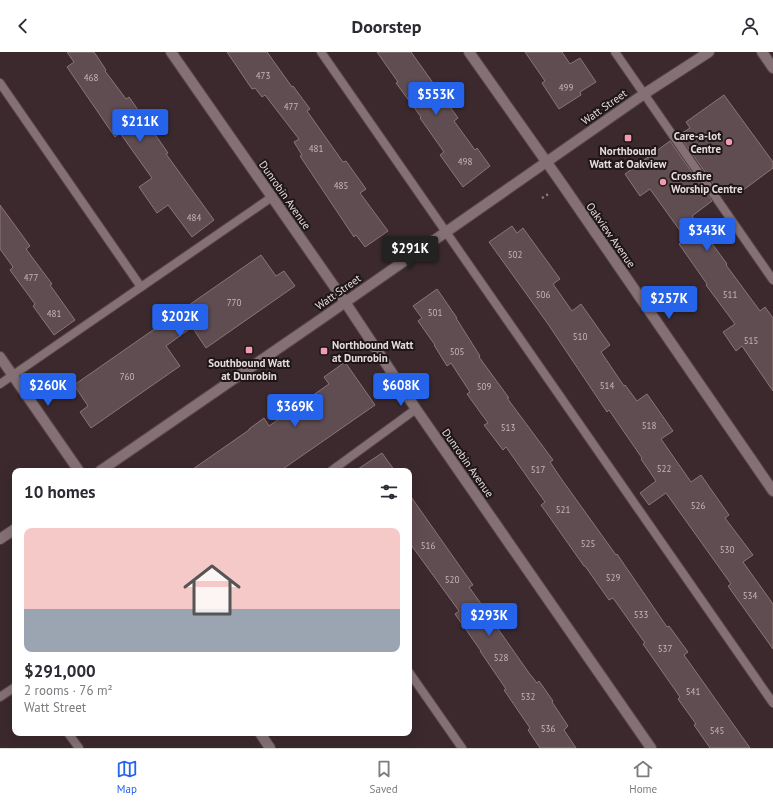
<!DOCTYPE html>
<html lang="en">
<head>
<meta charset="utf-8">
<style>
  :root { --surface:#fff; --page:#f2f2f3; --text:#2b2b33; --muted:#7c7c81; --line:#e1e1e2; --accent:#2563eb }
  body { margin:0; font-family:"PT Sans",sans-serif; background:var(--page); color:var(--text); height:100vh; display:flex; flex-direction:column; font-size:15px; white-space:nowrap }
  * { box-sizing:border-box; margin:0 }
  p { font-size:13px; color:var(--muted) }
  .icon { flex:none; width:22px; height:22px; fill:none; stroke:currentColor; stroke-width:2; stroke-linecap:round; stroke-linejoin:round }
  .map { position:relative; flex:1; overflow:hidden }
  .sheet { position:absolute; left:12px; top:416px; width:400px; height:268px; display:flex; flex-direction:column; background:var(--surface); border-radius:8px; box-shadow:0 4px 16px #0002 }
  .sheet>* { flex:none }
  .price { position:absolute; translate:-50% -34px; padding:0 9px; border-radius:4px; background:var(--accent); color:#fff; font-size:13px; line-height:26px; filter:drop-shadow(0 1px 2px #0008) }
  .price::after { content:''; position:absolute; left:50%; top:24px; width:12px; height:9px; margin-left:-6px; background:inherit; clip-path:polygon(0 0,100% 0,50% 100%) }
  .price.active { background:#222; color:#fff }
  ul { padding:0; list-style:none }
  li { display:grid; align-content:center; gap:8px; height:212px; padding:0 12px }
  li+li { border-top:1px solid var(--line) }
  li span { display:grid; place-items:center; height:124px; border-radius:8px; color:#555 }
  li>.icon { margin-inline-start:auto }
  span .icon { width:72px; height:72px; fill:#fffc; stroke-width:1 }
  li b { font-size:17px }
  h2 { display:flex; justify-content:space-between; align-items:center; height:48px; padding:0 12px; font-size:17px }
  header { display:flex; justify-content:space-between; align-items:center; height:52px; padding:0 12px; background:var(--surface); font-size:18px; font-weight:600 }
  .tab-bar { display:flex; justify-content:space-around; align-items:center; height:56px; border-top:1px solid var(--line); background:var(--surface); font-size:11px; color:var(--muted) }
  .tab-bar a { display:grid; justify-items:center; gap:2px }
  .tab-bar .active { color:var(--accent) }
  .map>svg:first-child { display:block }
  .building { fill:#604d51; stroke:#8a7579 }
  .lines { fill:none; stroke-linecap:round; stroke-linejoin:round }
  .service-casing { stroke:#55464a; stroke-width:10 }
  .minor-casing { stroke:#55464a; stroke-width:12 }
  .path { stroke:#8d7f82; stroke-width:2.5; stroke-dasharray:2 3; stroke-linecap:butt }
  .service { stroke:#857175; stroke-width:8 }
  .minor { stroke:#857175; stroke-width:10 }
  .poi-dot { fill:#f29aaf; stroke:#1d1516; stroke-width:1.5 }
  .labels { text-anchor:middle; dominant-baseline:central; stroke-width:4; stroke-linejoin:round; paint-order:stroke }
  .number-label { font-size:9px; fill:#c4b8ba }
  .street-label { font-size:11px; fill:#e6dbdd; stroke:#1d1516 }
  .poi-label { font-size:11px; font-weight:bold; fill:#e6dbdd; stroke:#1d1516 }
</style>
</head>
<body>
<header><svg class="icon" aria-label="back" viewBox="0 0 24 24"><path d="M15 5l-7 7 7 7"/></svg>Doorstep<svg class="icon" aria-label="person" viewBox="0 0 24 24"><circle cx="12" cy="8" r="4"/><path d="M4 21q1-7 8-7t8 7"/></svg></header>
<div class="map">
<svg width="773" height="696" viewBox="0 0 773 696">
  <rect width="100%" height="100%" fill="#3b292d"/>
  <g class="building">
    <polygon points="67,0 94,0 106,18 105,19 126,47 129,45 143,65 168,101 166,102 214,168 192,185 168,153 157,161 139,135 152,126 120,81 115,85 67,15 74,10"/>
    <polygon points="227,0 267,0 292,35 293,34 310,57 307,59 343,110 346,109 366,137 360,141 388,179 365,195 356,183 354,185 300,104 302,103 294,90 299,87 265,43 262,45 255,36 252,37"/>
    <polygon points="377,0 411,0 458,66 454,69 475,98 477,96 490,114 463,135 440,103 444,100 420,66 421,65 396,31 398,30"/>
    <polygon points="525,0 562,0 570,12 580,6 596,30 580,40 581,43 559,57 542,31 545,29"/>
    <polygon points="724,43 773,110 773,116 738,142 733,134 721,143 679,83 690,76 686,70"/>
    <polygon points="670,89 712,149 692,164 727,212 726,213 760,259 765,255 773,266 773,339 742,294 736,299 723,280 735,272 706,233 707,232 679,192 686,187 650,137 640,144 625,122"/>
    <polygon points="0,153 30,194 26,197 52,232 50,233 75,268 54,283 33,254 35,252 10,218 13,215 0,197"/>
    <polygon points="512,174 517,181 523,176 560,227 553,232 572,259 581,252 610,293 601,300 624,334 625,333 637,349 647,342 673,379 661,387 691,430 701,423 729,463 725,466 753,503 743,510 773,552 773,597 728,534 731,532 666,441 649,453 640,441 656,429 641,407 642,406 609,358 607,360 548,272 489,190"/>
    <polygon points="261,203 276,224 284,219 295,234 206,296 192,275 166,294 180,314 91,376 80,360 88,354 74,333"/>
    <polygon points="437,237 457,266 456,266 480,304 479,305 509,346 507,346 553,408 550,410 560,425 616,503 617,502 667,575 669,574 688,600 684,603 750,696 710,696 694,673 696,672 678,647 680,645 643,592 645,591 613,546 609,548 585,514 584,514 541,453 545,450 506,395 503,398 484,373 488,371 467,342 470,340 451,311 447,314 434,293 435,293 418,269 422,266 413,254"/>
    <polygon points="345,310 375,353 280,419 190,419 249,378 249,377 264,366 269,374 329,332 324,325"/>
    <polygon points="382,401 395,419 355,419"/>
    <polygon points="409,442 473,533 469,535 497,574 496,574 529,621 537,631 539,629 553,649 552,650 568,674 564,678 576,696 540,696 528,678 530,676 504,638 506,637 480,599 481,599 455,562 459,559 409,490"/>
  </g>
  <g class="lines">
    <defs>
      <g id="service">
        <polyline points="321,0 773,651"/>
        <polyline points="615,0 773,228"/>
        <polyline points="0,31 141,235"/>
        <polyline points="0,332 272,145"/>
        <polyline points="331,419 416,357"/>
        <polyline points="409,620 462,696"/>
        <polyline points="0,645 15,635"/>
        <polyline points="68,681 79,696"/>
      </g>
      <g id="minor">
        <polyline points="171,0 345,250 416,357 651,696"/>
        <polyline points="469,0 562,132 773,439"/>
        <polyline points="762,0 773,16"/>
        <polyline points="0,305 79,419"/>
        <polyline points="100,419 324,265 644,42 709,0"/>
        <polyline points="0,487 15,477"/>
        <polyline points="260,681 270,696"/>
      </g>
    </defs>
    <use href="#service" class="service-casing"/>
    <use href="#minor" class="minor-casing"/>
    <polyline class="path" points="542,146 550,141"/>
    <use href="#service" class="service"/>
    <use href="#minor" class="minor"/>
  </g>
  <g class="poi-dot">
    <rect x="624" y="82" width="8" height="8" rx="2"/>
    <circle cx="729" cy="90" r="4"/>
    <circle cx="663" cy="130" r="4"/>
    <rect x="245" y="294" width="8" height="8" rx="2"/>
    <rect x="320" y="295" width="8" height="8" rx="2"/>
  </g>
  <g class="labels">
    <g class="number-label">
      <text x="263" y="23">473</text>
      <text x="91" y="25">468</text>
      <text x="566" y="35">499</text>
      <text x="291" y="54">477</text>
      <text x="316" y="96">481</text>
      <text x="465" y="109">498</text>
      <text x="341" y="133">485</text>
      <text x="194" y="165">484</text>
      <text x="515" y="202">502</text>
      <text x="31" y="225">477</text>
      <text x="543" y="242">506</text>
      <text x="730" y="242">511</text>
      <text x="234" y="250">770</text>
      <text x="435" y="260">501</text>
      <text x="54" y="261">481</text>
      <text x="580" y="284">510</text>
      <text x="751" y="288">515</text>
      <text x="457" y="299">505</text>
      <text x="127" y="324">760</text>
      <text x="607" y="333">514</text>
      <text x="484" y="334">509</text>
      <text x="649" y="373">518</text>
      <text x="508" y="375">513</text>
      <text x="664" y="416">522</text>
      <text x="538" y="417">517</text>
      <text x="698" y="453">526</text>
      <text x="563" y="457">521</text>
      <text x="588" y="491">525</text>
      <text x="428" y="493">516</text>
      <text x="727" y="497">530</text>
      <text x="613" y="525">529</text>
      <text x="452" y="527">520</text>
      <text x="750" y="543">534</text>
      <text x="641" y="562">533</text>
      <text x="665" y="596">537</text>
      <text x="501" y="605">528</text>
      <text x="693" y="639">541</text>
      <text x="528" y="644">532</text>
      <text x="548" y="676">536</text>
      <text x="717" y="678">545</text>
    </g>
    <g class="street-label">
      <text transform="translate(604 55) rotate(-35)">Watt Street</text>
      <text transform="translate(285 143) rotate(55)">Dunrobin Avenue</text>
      <text transform="translate(611 183) rotate(55)">Oakview Avenue</text>
      <text transform="translate(338 240) rotate(-35)">Watt Street</text>
      <text transform="translate(468 411) rotate(55)">Dunrobin Avenue</text>
    </g>
    <g class="poi-label">
      <text x="721" y="84" text-anchor="end">Care-a-lot<tspan x="721" dy="13">Centre</tspan></text>
      <text x="628" y="99">Northbound<tspan x="628" dy="13">Watt at Oakview</tspan></text>
      <text x="671" y="124" text-anchor="start">Crossfire<tspan x="671" dy="13">Worship Centre</tspan></text>
      <text x="332" y="293" text-anchor="start">Northbound Watt<tspan x="332" dy="13">at Dunrobin</tspan></text>
      <text x="249" y="311">Southbound Watt<tspan x="249" dy="13">at Dunrobin</tspan></text>
    </g>
  </g>
</svg>
<b class="price" style="left:436px;top:64px">$553K</b>
<b class="price" style="left:140px;top:91px">$211K</b>
<b class="price" style="left:707px;top:200px">$343K</b>
<b class="price active" style="left:410px;top:218px">$291K</b>
<b class="price" style="left:669px;top:268px">$257K</b>
<b class="price" style="left:180px;top:286px">$202K</b>
<b class="price" style="left:48px;top:355px">$260K</b>
<b class="price" style="left:401px;top:355px">$608K</b>
<b class="price" style="left:295px;top:376px">$369K</b>
<b class="price" style="left:489px;top:585px">$293K</b>
<section class="sheet">
<h2>10 homes<svg class="icon" aria-label="filters" viewBox="0 0 24 24"><path d="M4 7h16M4 17h16"/><circle cx="9" cy="7" r="2"/><circle cx="15" cy="17" r="2"/></svg></h2>
<ul>
<li><span style="background:linear-gradient(#f6c9c9 65%,#9aa5b1 0)"><svg class="icon" aria-label="home" viewBox="0 0 24 24"><path d="M3 11l9-7 9 7M6 9v11h12V9"/></svg></span><div><b>$291,000</b><p>2 rooms · 76 m²</p><p>Watt Street</p></div></li>
</ul>
</section>
</div>
<nav class="tab-bar">
<a class="active"><svg class="icon" aria-label="map" viewBox="0 0 24 24"><path d="M3 6l6-2 6 2 6-2v14l-6 2-6-2-6 2zM9 4v14M15 6v14"/></svg>Map</a>
<a><svg class="icon" aria-label="saved" viewBox="0 0 24 24"><path d="M7 4h10v16l-5-4-5 4z"/></svg>Saved</a>
<a><svg class="icon" aria-label="home" viewBox="0 0 24 24"><path d="M3 11l9-7 9 7M6 9v11h12V9"/></svg>Home</a>
</nav>
</body>
</html>
